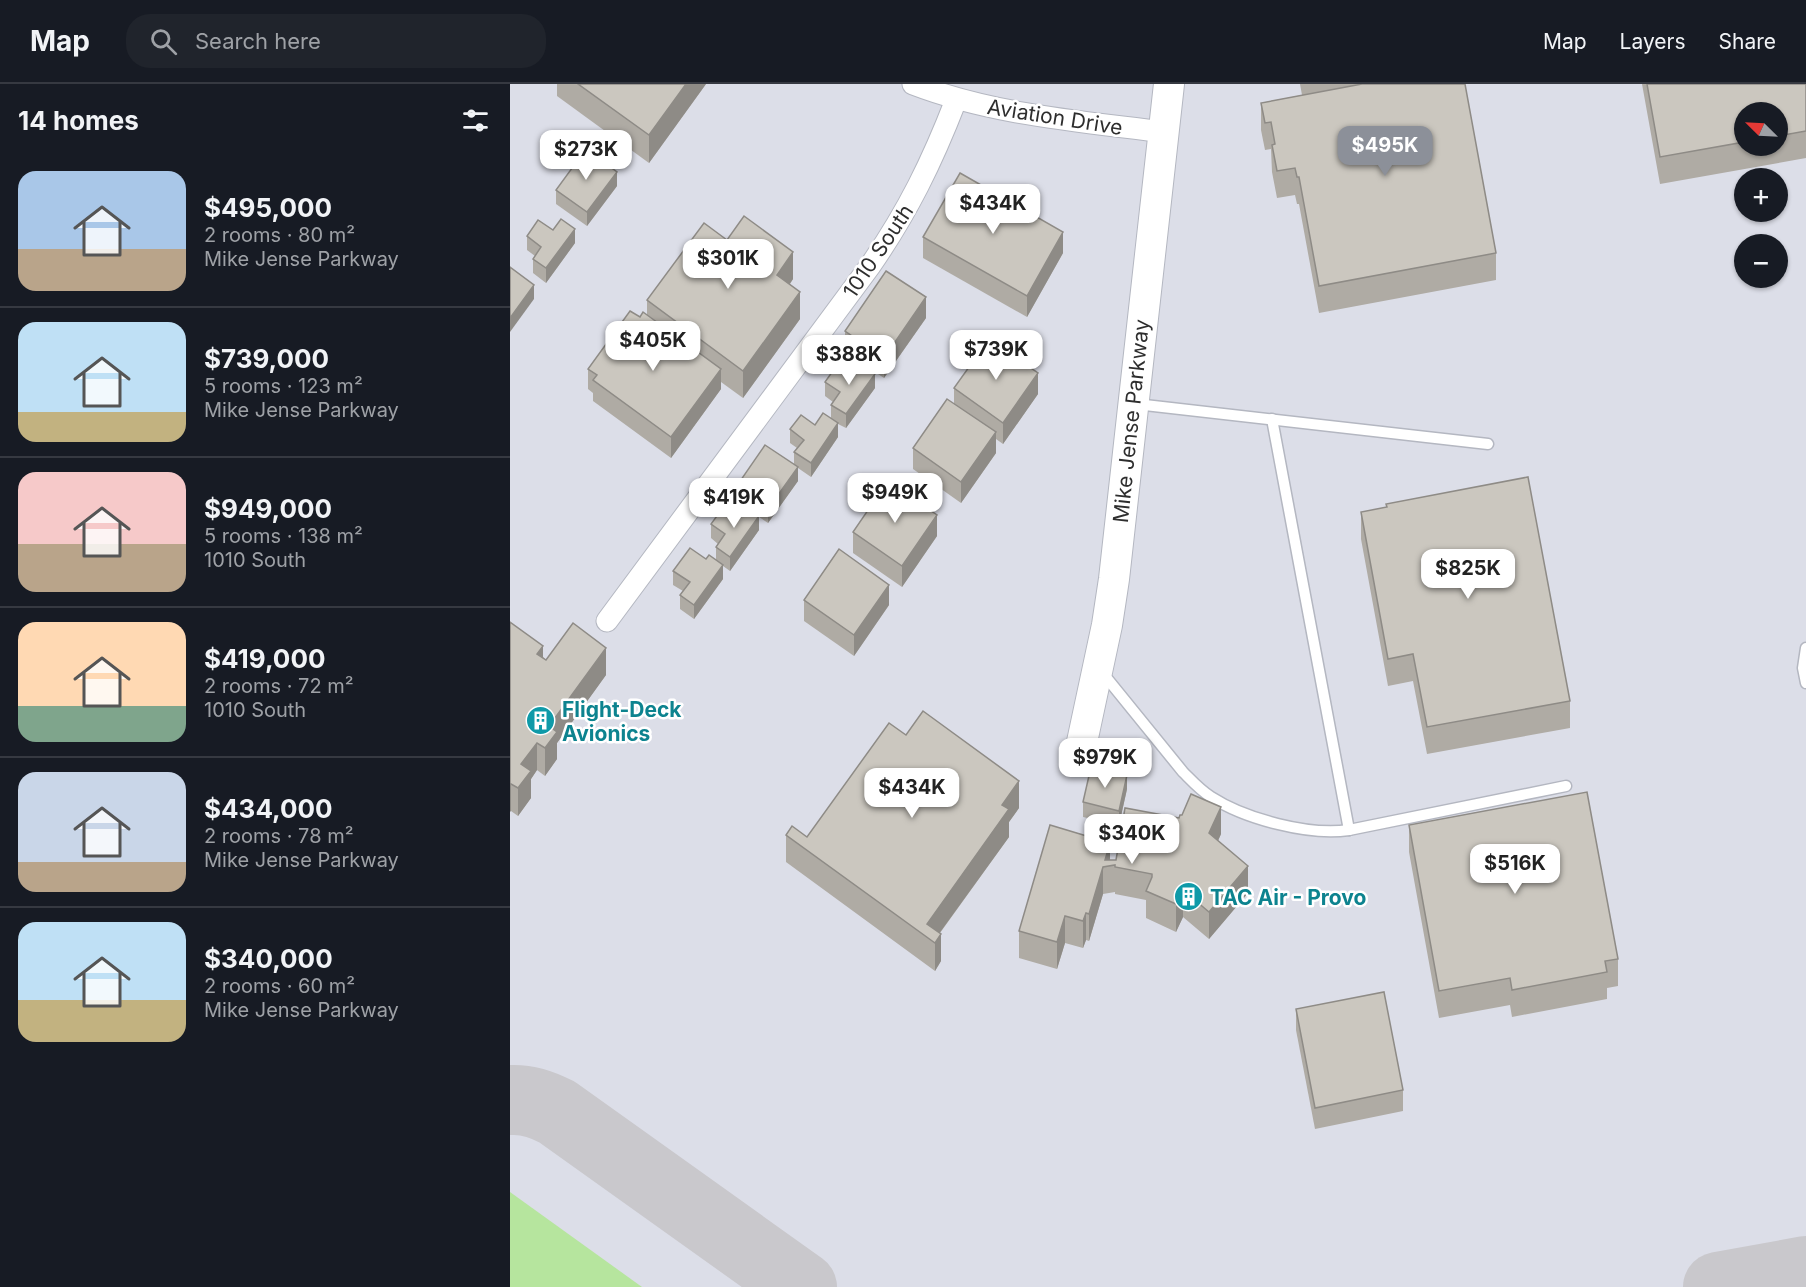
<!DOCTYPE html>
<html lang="en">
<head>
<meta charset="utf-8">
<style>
  :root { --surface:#171b24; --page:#20242c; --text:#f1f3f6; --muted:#9ea1a6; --line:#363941; --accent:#8c9099 }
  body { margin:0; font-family:Inter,sans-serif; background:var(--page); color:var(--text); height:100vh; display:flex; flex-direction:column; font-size:22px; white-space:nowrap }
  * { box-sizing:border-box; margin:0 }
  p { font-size:20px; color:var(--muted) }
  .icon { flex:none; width:33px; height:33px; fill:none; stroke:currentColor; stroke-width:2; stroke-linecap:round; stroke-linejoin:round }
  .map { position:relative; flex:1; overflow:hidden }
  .side { display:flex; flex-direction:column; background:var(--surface); width:510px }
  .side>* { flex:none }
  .needle { width:39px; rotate:294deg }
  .fabs { position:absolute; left:1224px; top:18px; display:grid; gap:12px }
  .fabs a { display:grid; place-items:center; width:54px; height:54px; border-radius:50%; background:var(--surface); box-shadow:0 2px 4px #0004; font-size:30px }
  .price { position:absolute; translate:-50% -51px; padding:0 14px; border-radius:12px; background:#fff; color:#222; font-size:20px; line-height:39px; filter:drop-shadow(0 2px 3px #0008) }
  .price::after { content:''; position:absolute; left:50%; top:36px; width:18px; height:14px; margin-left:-9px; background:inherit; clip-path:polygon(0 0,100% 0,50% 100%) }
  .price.active { background:var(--accent); color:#fff }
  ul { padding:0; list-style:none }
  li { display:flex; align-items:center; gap:18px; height:150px; padding:0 18px }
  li+li { border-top:2px solid var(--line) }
  li span { display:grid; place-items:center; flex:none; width:168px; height:120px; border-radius:18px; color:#555 }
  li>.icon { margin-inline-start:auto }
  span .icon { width:72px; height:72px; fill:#fffc; stroke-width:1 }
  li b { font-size:26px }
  h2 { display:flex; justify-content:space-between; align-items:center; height:72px; padding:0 18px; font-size:26px }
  header { display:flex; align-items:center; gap:36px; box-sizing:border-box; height:84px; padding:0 30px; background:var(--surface); border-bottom:2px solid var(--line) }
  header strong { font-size:28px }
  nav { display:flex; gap:33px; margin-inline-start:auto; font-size:21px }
  .search { width:420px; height:54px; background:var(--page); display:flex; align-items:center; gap:15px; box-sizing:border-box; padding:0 21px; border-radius:24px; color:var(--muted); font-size:22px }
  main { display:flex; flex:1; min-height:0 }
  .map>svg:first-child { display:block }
  .airport { fill:#dcdee8; fill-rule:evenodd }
  .green { fill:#b6e59e }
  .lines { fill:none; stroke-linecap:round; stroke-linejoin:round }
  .taxiway { stroke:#c9c8cc; stroke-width:70 }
  .lane-casing { stroke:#b4b7c1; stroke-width:13 }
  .street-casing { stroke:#b4b7c1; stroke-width:23 }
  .secondary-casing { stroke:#b4b7c1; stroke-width:32 }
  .lane { stroke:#fff; stroke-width:10 }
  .street { stroke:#fff; stroke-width:21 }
  .secondary { stroke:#fff; stroke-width:30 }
  .wall { fill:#afaba4; fill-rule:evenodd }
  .shaded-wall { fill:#8e8b86 }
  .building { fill:#cbc7bf; stroke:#8e8b86; stroke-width:1.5 }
  .labels { text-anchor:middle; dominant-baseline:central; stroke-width:5; stroke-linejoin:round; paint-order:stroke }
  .street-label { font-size:21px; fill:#2e2e2e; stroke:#fff }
  .culture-label { font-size:21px; font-weight:bold; fill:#0d838f; stroke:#fff; text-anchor:start }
</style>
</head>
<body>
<header>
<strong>Map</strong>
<div class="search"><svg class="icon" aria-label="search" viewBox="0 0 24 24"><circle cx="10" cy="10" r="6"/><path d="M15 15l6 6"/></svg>Search here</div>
<nav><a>Map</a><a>Layers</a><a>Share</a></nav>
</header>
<main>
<section class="side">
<h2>14 homes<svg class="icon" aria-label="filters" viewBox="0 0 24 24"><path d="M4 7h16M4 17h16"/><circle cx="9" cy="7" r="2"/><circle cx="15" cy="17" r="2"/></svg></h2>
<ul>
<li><span style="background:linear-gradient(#a9c7e8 65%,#b9a48a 0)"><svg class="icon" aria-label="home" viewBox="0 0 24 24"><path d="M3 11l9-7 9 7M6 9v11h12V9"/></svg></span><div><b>$495,000</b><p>2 rooms · 80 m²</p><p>Mike Jense Parkway</p></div></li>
<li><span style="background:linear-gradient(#bfe0f5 75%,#c2b280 0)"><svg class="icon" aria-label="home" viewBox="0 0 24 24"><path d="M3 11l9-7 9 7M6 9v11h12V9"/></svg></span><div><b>$739,000</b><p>5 rooms · 123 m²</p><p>Mike Jense Parkway</p></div></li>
<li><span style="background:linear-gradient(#f6c9c9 60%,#b9a48a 0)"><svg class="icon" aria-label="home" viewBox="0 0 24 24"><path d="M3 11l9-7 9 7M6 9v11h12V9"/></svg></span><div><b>$949,000</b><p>5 rooms · 138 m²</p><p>1010 South</p></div></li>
<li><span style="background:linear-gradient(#ffd9b3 70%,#7fa58c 0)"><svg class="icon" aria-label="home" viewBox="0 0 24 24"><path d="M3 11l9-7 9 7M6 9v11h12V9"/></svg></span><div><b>$419,000</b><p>2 rooms · 72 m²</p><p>1010 South</p></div></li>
<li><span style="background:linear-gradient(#c9d6e8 75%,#b9a48a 0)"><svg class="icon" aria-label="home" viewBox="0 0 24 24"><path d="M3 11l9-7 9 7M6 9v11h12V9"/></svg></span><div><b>$434,000</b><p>2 rooms · 78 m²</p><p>Mike Jense Parkway</p></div></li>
<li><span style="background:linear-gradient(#bfe0f5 65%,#c2b280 0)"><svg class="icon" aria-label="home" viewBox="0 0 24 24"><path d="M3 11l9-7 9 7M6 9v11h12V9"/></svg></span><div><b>$340,000</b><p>2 rooms · 60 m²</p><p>Mike Jense Parkway</p></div></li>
</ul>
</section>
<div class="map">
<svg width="1296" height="1203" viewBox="0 0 1296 1203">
  <rect width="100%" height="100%" fill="#efe9e1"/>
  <path class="airport" d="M0 0H1296V1203H0ZM1234 28H1268V62H1234ZM1234 94H1268V128H1234ZM1234 160H1268V194H1234Z"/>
  <polygon class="green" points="0,1108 132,1203 0,1203"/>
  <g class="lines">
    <g class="taxiway">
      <path d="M0 1016C17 1015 32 1020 47 1028L292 1203"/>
      <polyline points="1208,1203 1296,1187"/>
    </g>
    <defs>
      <g id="lane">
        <polyline points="626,320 978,360"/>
        <polyline points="762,335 839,746"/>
        <polyline points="1296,564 1293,584 1296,599"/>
        <path d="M591 587 673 688C682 697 690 706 701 713 735 735 799 752 839 746L1056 702"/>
      </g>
      <g id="street">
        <path d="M403 0C484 31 569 37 654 48"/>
        <path d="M97 537 360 182C398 127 422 78 446 16"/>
      </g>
      <polyline id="secondary" points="569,672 597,541 604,495 659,0"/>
    </defs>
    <use href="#lane" class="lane-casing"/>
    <use href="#street" class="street-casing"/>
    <use href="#secondary" class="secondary-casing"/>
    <use href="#lane" class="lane"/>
    <use href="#street" class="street"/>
    <use href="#secondary" class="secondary"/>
  </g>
  <g class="wall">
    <polygon points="47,0 196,0 139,79 47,12"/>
    <polygon points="790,0 955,0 986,169 986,196 809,229 789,120 787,120 785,111 767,114 762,88 761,65 755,66 751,46 751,19 792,11"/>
    <path d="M1132 0H1296V74L1150 100ZM1234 28H1268V62H1234Z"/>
    <polygon points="107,102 77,142 46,120 46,106"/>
    <polygon points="43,146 65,159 36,199 23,189 23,175 25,172 17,166 17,152"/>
    <polygon points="413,153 553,169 517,233 413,174"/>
    <polygon points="217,156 283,195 280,200 290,235 233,314 211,298 211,305 161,374 83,317 83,309 78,305 78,285 130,233 137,231 137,216"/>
    <polygon points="416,234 374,294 335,268 335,247"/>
    <polygon points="342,292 365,304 336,344 328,340 328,353 301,393 288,384 288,397 258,439 249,433 249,446 220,487 213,482 213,495 184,535 170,525 170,511 173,507 163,501 163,487 196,475 206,476 206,463 208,460 201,454 201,440 226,435 234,422 226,417 226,403 284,381 284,368 287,364 280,359 280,345 305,341 321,334 321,321 323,318 315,312 315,298"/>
    <polygon points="444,304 528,310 493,360 486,355 486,369 451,419 403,385 403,364 444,320"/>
    <polygon points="851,428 1060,617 1060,644 917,670 903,597 878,602 851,455"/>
    <polygon points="343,448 427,452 392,503 343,469"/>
    <polygon points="294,516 379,521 344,572 294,537"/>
    <polygon points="0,538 36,576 96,591 47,659 47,675 35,692 27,686 21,695 21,714 8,732 1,727"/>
    <polygon points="396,651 509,724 499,738 499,753 430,849 431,877 425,887 276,778 276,751 297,753"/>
    <polygon points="617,705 609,741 573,733 573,718"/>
    <polygon points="899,741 1108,875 1108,902 1097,904 1097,915 1002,933 1000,921 929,934 899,768"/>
    <polygon points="711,750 708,757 738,809 699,855 673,833 666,848 636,834 636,816 605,810 605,808 593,810 579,857 576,856 573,864 555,859 547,885 509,874 509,847 600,776 606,776"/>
    <polygon points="786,925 893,1006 893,1027 805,1045 786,946"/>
  </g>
  <g class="shaded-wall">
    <polygon points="176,0 196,0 139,79 139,51"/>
    <polygon points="107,88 107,102 77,142 77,128"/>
    <polygon points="65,145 65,159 36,199 36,184"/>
    <polygon points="553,148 553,169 517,233 517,212"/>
    <polygon points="283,168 283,195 267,218 267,191"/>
    <polygon points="24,201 24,215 0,248 0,234"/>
    <polygon points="290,208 290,235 233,314 233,287"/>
    <polygon points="416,213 416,234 374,294 374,274"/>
    <polygon points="211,285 211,305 161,374 161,353"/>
    <polygon points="528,289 528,310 493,360 493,339"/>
    <polygon points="365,290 365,304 336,344 336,330"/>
    <polygon points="328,339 328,353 301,393 301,379"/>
    <polygon points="486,348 486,369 451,419 451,398"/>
    <polygon points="288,383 288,397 258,439 258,425"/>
    <polygon points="427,431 427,452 392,503 392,482"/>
    <polygon points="249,432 249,446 220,487 220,473"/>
    <polygon points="213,481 213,495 184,535 184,521"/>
    <polygon points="379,501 379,521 344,572 344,551"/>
    <polygon points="33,562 33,589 27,570"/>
    <polygon points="96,564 96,591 47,659 47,675 35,692 35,664 39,642"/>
    <polygon points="27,659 27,686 21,695 21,714 8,732 8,704 11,680"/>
    <polygon points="617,691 617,705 609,741 609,727"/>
    <polygon points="509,697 509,724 499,738 499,753 423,858 417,840 492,721"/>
    <polygon points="1,700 1,727 0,728 0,701"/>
    <polygon points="711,723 711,750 699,776 699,749"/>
    <polygon points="600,759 600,782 595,776"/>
    <polygon points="738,782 738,809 699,855 699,828"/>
    <polygon points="593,783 593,810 579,857 579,830"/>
    <polygon points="673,806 673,833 666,848 666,820"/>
    <polygon points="576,829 576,856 573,864 573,837"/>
    <polygon points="555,832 555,859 547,885 547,858"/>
    <polygon points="431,850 431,877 425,887 425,859"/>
  </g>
  <g class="building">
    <polygon points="68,0 176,0 139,51"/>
    <polygon points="852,0 955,0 986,169 809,202 789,93 787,93 785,84 767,87 762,61 765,60 761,38 755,39 751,19"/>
    <polygon points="1137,0 1296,0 1296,47 1268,52 1268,28 1234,28 1234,58 1150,73"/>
    <polygon points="76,65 107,88 77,128 46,106"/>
    <polygon points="450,89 553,148 517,212 413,153"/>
    <polygon points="234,132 283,168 267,191 290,208 233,287 137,216 194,139 217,156"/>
    <polygon points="51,135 65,145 36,184 23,175 31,163 17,152 28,136 43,146"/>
    <polygon points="0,183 24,201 0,234"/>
    <polygon points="376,187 416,213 374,274 335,247"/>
    <polygon points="120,227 130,233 133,228 211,285 161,353 83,296 87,291 78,285"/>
    <polygon points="479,255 528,289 493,339 444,304"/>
    <polygon points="351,280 365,290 336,330 321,321 330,308 315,298 327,281 342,292"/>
    <polygon points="437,315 486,348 451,398 403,364"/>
    <polygon points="313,329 328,339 301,379 284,368 294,356 280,345 291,331 305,341"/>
    <polygon points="255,361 288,383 258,425 226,403"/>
    <polygon points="1018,393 1060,617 917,643 903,570 878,575 851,428 877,423 876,420"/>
    <polygon points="378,397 427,431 392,482 343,448"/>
    <polygon points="234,422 249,432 220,473 206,463 215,450 201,440 212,425 226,435"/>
    <polygon points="180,464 196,475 199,471 213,481 184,521 170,511 180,498 163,487"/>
    <polygon points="329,465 379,501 344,551 294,516"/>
    <polygon points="0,538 33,562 27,570 36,576 63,539 96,564 39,642 47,648 35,664 27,659 11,680 21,687 8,704 1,700 0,701"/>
    <polygon points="413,627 509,697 492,721 499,725 417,840 431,850 425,859 276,751 282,742 297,753 379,639 396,651"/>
    <polygon points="581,683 617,691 609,727 573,718"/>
    <polygon points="1077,708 1108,875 1095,877 1097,888 1002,906 1000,894 929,907 899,741"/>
    <polygon points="681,710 711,723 699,749 738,782 699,828 673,806 666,820 636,807 642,793 642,790 605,783 605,781 593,783 579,830 576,829 573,837 555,832 547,858 509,847 540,741 600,759 595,776 606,776 615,724 669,734 670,731 672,731"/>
    <polygon points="874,908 893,1006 805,1024 786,925"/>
  </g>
  <defs>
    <symbol id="building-disc" viewBox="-11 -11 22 22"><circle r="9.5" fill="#0f9aa8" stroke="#fff"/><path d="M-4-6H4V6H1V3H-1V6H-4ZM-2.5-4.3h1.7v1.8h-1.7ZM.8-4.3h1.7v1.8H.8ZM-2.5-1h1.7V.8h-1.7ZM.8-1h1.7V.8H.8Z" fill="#fff"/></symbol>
  </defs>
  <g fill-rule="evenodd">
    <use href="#building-disc" x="14" y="620" width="33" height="33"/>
    <use href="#building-disc" x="662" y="796" width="33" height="33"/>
  </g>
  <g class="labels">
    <g class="street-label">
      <text transform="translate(545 33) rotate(9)">Aviation Drive</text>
      <text transform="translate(368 167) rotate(-56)">1010 South</text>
      <text transform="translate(621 337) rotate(-84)">Mike Jense Parkway</text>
    </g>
    <g class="culture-label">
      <text x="52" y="625">Flight-Deck<tspan x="52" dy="24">Avionics</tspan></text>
      <text x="700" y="813">TAC Air - Provo</text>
    </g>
  </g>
</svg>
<div class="fabs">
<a><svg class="needle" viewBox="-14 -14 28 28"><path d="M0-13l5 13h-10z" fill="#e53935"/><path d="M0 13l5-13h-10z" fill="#9ea1a6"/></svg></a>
<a>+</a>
<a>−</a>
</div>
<b class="price active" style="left:875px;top:93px">$495K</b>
<b class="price" style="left:76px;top:97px">$273K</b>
<b class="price" style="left:483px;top:151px">$434K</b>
<b class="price" style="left:218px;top:206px">$301K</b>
<b class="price" style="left:143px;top:288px">$405K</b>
<b class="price" style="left:486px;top:297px">$739K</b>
<b class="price" style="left:339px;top:302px">$388K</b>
<b class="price" style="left:385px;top:440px">$949K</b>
<b class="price" style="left:224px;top:445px">$419K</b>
<b class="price" style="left:958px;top:516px">$825K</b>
<b class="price" style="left:595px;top:705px">$979K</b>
<b class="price" style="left:402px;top:735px">$434K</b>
<b class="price" style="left:622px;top:781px">$340K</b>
<b class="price" style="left:1005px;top:811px">$516K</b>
</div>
</main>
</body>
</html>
